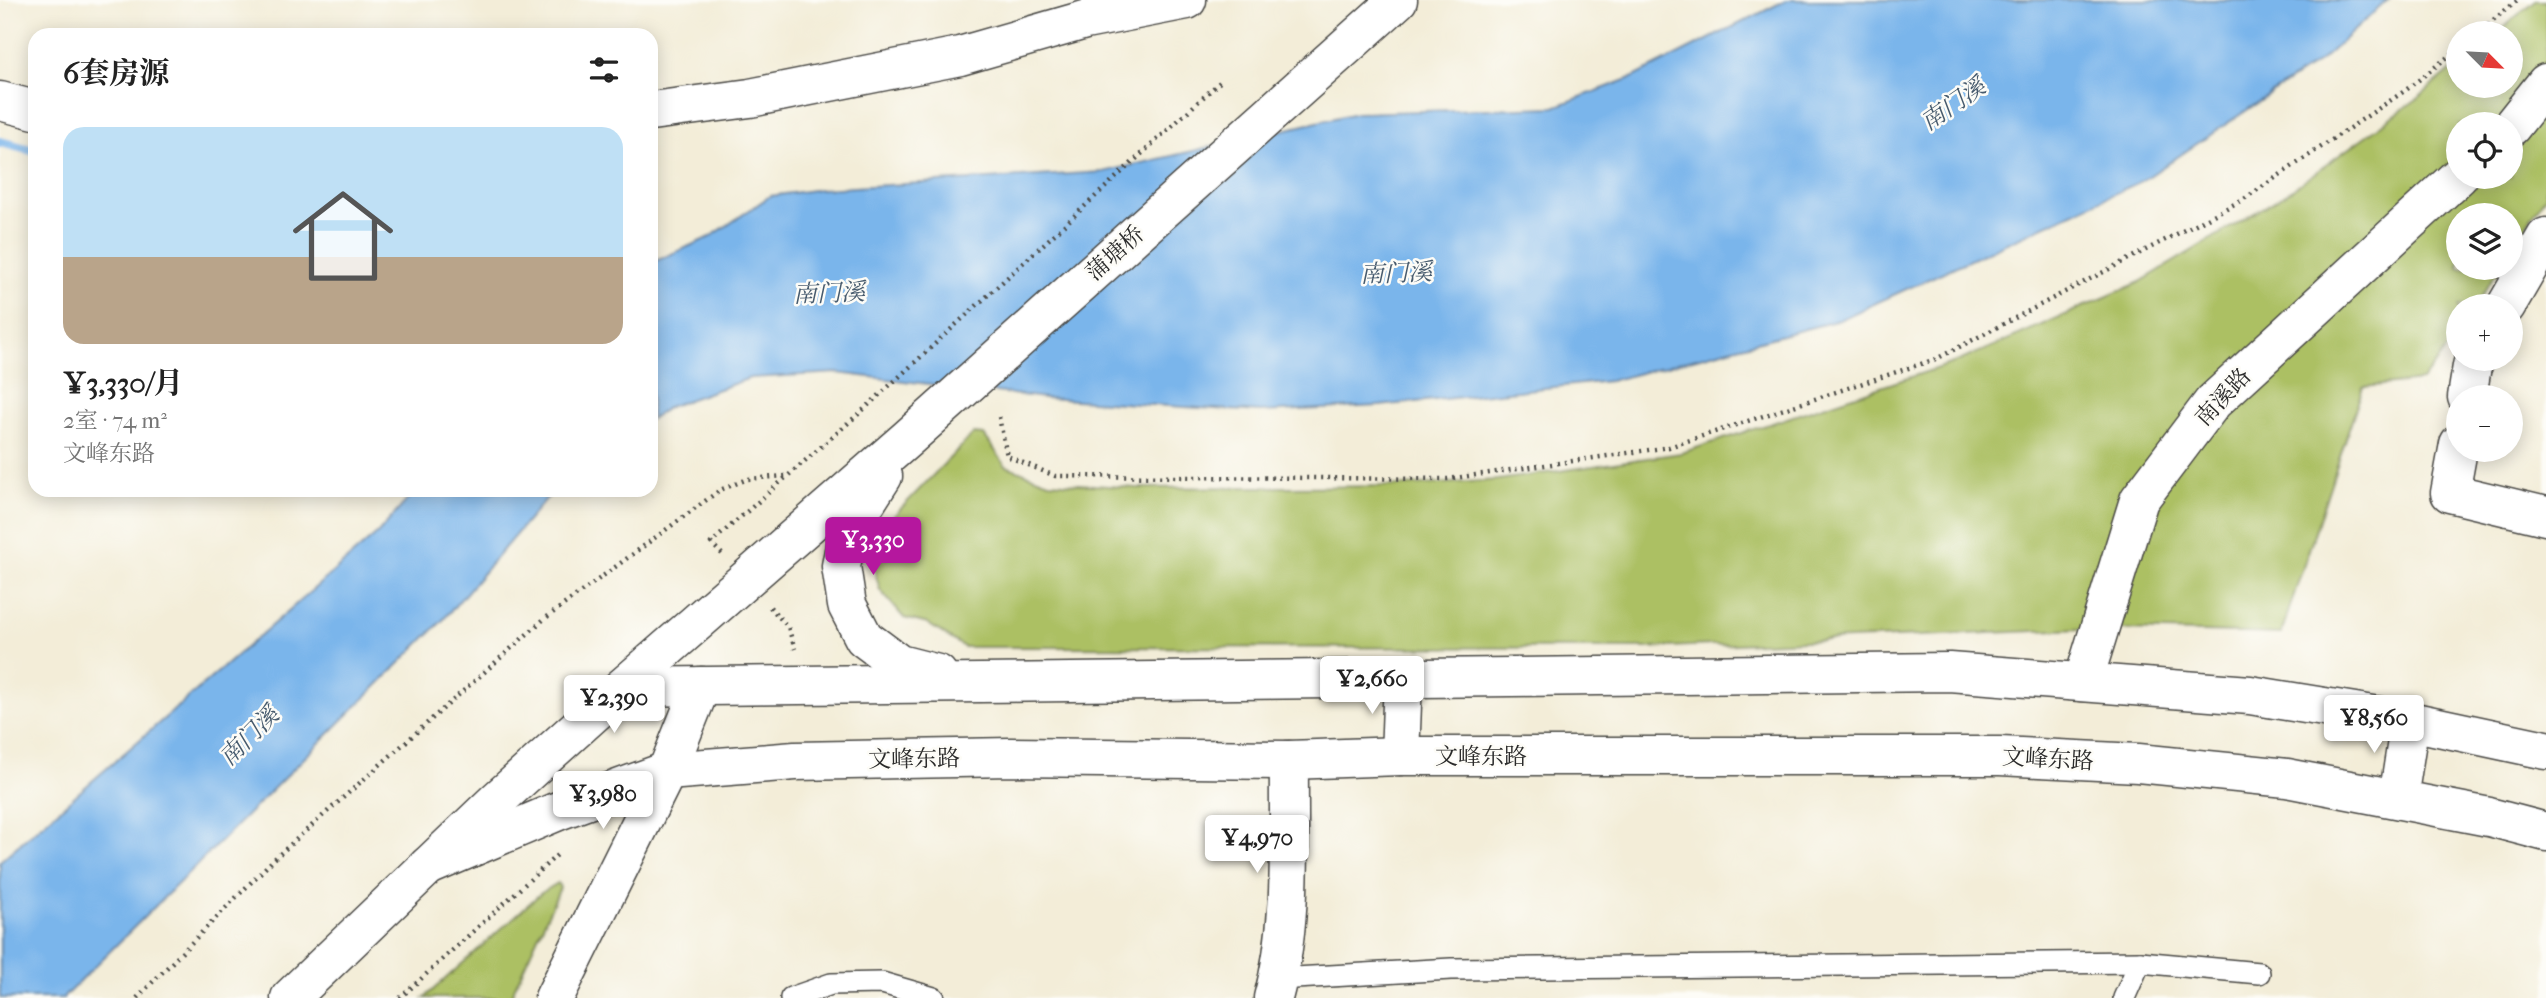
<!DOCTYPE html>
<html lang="zh">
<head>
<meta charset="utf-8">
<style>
  :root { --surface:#fff; --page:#f6f6f6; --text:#222; --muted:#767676; --line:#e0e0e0; --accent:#b5179e }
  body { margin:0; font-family:"IM FELL French Canon","Noto Serif SC",serif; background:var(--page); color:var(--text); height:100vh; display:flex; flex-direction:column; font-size:26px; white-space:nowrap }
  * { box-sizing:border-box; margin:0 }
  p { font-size:23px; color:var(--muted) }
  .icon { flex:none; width:38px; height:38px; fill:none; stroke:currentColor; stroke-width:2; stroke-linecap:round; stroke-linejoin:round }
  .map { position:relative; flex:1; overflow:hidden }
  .side { position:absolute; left:28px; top:28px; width:630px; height:469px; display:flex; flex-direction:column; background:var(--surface); border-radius:21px; box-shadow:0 4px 18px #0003 }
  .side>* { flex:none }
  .needle { width:46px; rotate:114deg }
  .fabs { position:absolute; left:2446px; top:21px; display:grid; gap:14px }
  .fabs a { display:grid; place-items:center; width:77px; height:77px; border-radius:50%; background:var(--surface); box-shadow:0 4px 18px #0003; font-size:35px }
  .price { position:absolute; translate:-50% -60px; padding:0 16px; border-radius:7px; background:#fff; color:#222; font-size:23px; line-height:46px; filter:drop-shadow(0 2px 4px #0008) }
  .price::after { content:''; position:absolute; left:50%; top:42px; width:21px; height:16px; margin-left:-10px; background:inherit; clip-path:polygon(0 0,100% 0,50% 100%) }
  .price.active { background:var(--accent); color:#fff }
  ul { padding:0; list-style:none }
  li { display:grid; align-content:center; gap:14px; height:371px; padding:0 35px }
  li+li { border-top:2px solid var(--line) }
  li span { display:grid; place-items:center; height:217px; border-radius:21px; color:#555 }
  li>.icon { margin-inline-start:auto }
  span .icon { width:126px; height:126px; fill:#fffc; stroke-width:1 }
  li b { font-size:30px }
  h2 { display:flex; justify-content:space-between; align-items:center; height:84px; padding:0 35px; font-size:30px }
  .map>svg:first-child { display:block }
  .green { fill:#acc064; stroke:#6c7648; stroke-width:2; fill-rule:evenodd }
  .water { fill:#7ab5eb; stroke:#52708b; stroke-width:2 }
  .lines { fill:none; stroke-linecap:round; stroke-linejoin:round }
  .stream { stroke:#7ab5eb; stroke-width:10 }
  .lane-casing { stroke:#494845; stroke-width:24 }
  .street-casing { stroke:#494845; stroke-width:41 }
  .secondary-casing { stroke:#494845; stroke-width:41 }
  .path { stroke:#494845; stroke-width:4.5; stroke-dasharray:2 5; stroke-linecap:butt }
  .lane { stroke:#fff; stroke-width:21 }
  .street { stroke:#fff; stroke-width:38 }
  .secondary { stroke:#fff; stroke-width:38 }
  .labels { text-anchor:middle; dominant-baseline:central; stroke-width:5; stroke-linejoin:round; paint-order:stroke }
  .street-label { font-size:23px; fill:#2b2b2b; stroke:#fdfcf7 }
  .water-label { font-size:24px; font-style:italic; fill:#475b6e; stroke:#fdfcf7 }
</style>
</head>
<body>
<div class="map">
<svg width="2546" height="998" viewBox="0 0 2546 998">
  <rect width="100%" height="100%" fill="#fdfcf7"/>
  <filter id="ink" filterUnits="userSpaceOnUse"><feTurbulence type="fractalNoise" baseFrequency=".0143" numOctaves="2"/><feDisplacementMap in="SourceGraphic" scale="14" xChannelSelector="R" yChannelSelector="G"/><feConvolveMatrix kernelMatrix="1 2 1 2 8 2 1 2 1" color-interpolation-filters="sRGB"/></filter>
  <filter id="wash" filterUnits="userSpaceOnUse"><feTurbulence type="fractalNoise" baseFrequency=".00686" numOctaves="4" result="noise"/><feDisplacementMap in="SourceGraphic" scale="28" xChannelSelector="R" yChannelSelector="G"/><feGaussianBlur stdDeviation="1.57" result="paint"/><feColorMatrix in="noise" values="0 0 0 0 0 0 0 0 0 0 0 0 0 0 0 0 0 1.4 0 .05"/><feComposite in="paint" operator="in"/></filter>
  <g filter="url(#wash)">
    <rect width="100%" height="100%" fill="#f3edd8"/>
    <g class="green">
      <path d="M2536 0H2546V195L2511 249V215H2459V268H2500L2475 306H2459V333L2422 381 2363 387 2281 634 2081 629 1645 648 964 647 928 624 904 618 880 590 871 558 882 528 973 434 984 435 1006 466 1049 482 1137 488 1406 486 1498 480 1681 453 1959 361 2140 282 2284 195 2417 99 2459 64V86H2511V33H2496ZM2459 124H2511V177H2459Z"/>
      <polygon points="558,883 560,888 510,998 424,998 541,893"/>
    </g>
    <g class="water">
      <polygon points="1786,0 2388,0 2321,60 2142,181 1839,320 1610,381 1379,406 1261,412 1045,398 837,373 750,378 668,407 651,419 651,263 710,237 770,196 821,189 1103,172 1356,113 1554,107 1634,77"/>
      <polygon points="416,490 558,490 547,498 443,620 63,998 0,998 0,861 378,533"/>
    </g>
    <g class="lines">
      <polyline class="stream" points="0,142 35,151"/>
    </g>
  </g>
  <g filter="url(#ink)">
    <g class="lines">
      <defs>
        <g id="lane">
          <polyline points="1278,979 1451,969 2140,962 2259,973"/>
          <polyline points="791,998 831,984 882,983 934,998"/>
          <polyline points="2124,998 2140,962"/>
        </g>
        <g id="street">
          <polyline points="2511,127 2546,83"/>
          <polyline points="2506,306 2546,237"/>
          <polyline points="2467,397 2472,366 2476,359"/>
          <polyline points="2459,444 2450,493 2546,516"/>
          <polyline points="2083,682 2139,500 2213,402 2459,176"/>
          <polyline points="554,998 667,771 701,686"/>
          <path d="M1273 998C1294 921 1288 839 1289 760"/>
        </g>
        <g id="secondary">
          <polyline points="0,101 35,110"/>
          <polyline points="651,111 750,98 960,56 1085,20 1187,0"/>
          <polyline points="883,476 848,531 841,566 847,605 864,638 899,664 938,674"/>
          <polyline points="623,687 1949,672 2250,695 2410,721 2546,750"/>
          <polyline points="1400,756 1403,678"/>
          <polyline points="2398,799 2410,721"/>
          <polyline points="428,866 558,811 667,771 795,761 1011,757 1289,760 1400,756 2000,756 2138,763 2287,778 2489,817 2546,832"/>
          <polyline points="290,998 495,802 623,687 907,439 1398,0"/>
        </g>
      </defs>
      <use href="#lane" class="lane-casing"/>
      <use href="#street" class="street-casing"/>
      <use href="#secondary" class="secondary-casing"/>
      <g class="path">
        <polyline points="2477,33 2518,0"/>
        <polyline points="999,417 1007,456 1055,476 1448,479 1669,447 1936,359 2244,199 2406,90 2459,48"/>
        <polyline points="722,554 711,543 862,411 1222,80"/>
        <polyline points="770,607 788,627 795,649"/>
        <polyline points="137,998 273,860 543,620 720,490 748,479 786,476"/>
        <polyline points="400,998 557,855"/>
      </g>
      <use href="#lane" class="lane"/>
      <use href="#street" class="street"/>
      <use href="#secondary" class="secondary"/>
    </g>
  </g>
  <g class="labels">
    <g class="street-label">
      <text transform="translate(1115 253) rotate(-42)">蒲塘桥</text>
      <text transform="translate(2223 397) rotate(-47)">南溪路</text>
      <text x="1481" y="756">文峰东路</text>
      <text transform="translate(914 759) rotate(-1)">文峰东路</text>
      <text transform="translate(2048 759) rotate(3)">文峰东路</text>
    </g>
    <g class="water-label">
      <text transform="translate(1953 104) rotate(-35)">南门溪</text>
      <text transform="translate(1396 273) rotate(-2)">南门溪</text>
      <text transform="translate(829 293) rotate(-2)">南门溪</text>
      <text transform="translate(249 736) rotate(-45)">南门溪</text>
    </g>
  </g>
</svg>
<div class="fabs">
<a><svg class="needle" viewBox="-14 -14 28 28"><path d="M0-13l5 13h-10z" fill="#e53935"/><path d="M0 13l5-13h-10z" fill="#767676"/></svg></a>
<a><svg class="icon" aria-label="locate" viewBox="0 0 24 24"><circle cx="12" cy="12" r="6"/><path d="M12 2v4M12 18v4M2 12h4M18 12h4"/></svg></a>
<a><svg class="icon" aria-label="layers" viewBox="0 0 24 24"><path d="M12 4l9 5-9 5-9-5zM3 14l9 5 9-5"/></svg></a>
<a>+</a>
<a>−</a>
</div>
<b class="price active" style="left:873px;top:577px">¥3,330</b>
<b class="price" style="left:1372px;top:716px">¥2,660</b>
<b class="price" style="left:614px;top:735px">¥2,390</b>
<b class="price" style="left:2374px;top:755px">¥8,560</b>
<b class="price" style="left:603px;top:831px">¥3,980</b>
<b class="price" style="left:1257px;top:875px">¥4,970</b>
<section class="side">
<h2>6套房源<svg class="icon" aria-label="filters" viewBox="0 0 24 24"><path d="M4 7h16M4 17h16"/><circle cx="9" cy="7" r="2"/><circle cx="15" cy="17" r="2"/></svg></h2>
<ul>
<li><span style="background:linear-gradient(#bfe0f5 60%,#b9a48a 0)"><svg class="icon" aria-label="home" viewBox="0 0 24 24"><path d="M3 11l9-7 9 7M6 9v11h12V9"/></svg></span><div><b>¥3,330/月</b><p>2室 · 74 m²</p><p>文峰东路</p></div></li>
</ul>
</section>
</div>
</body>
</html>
